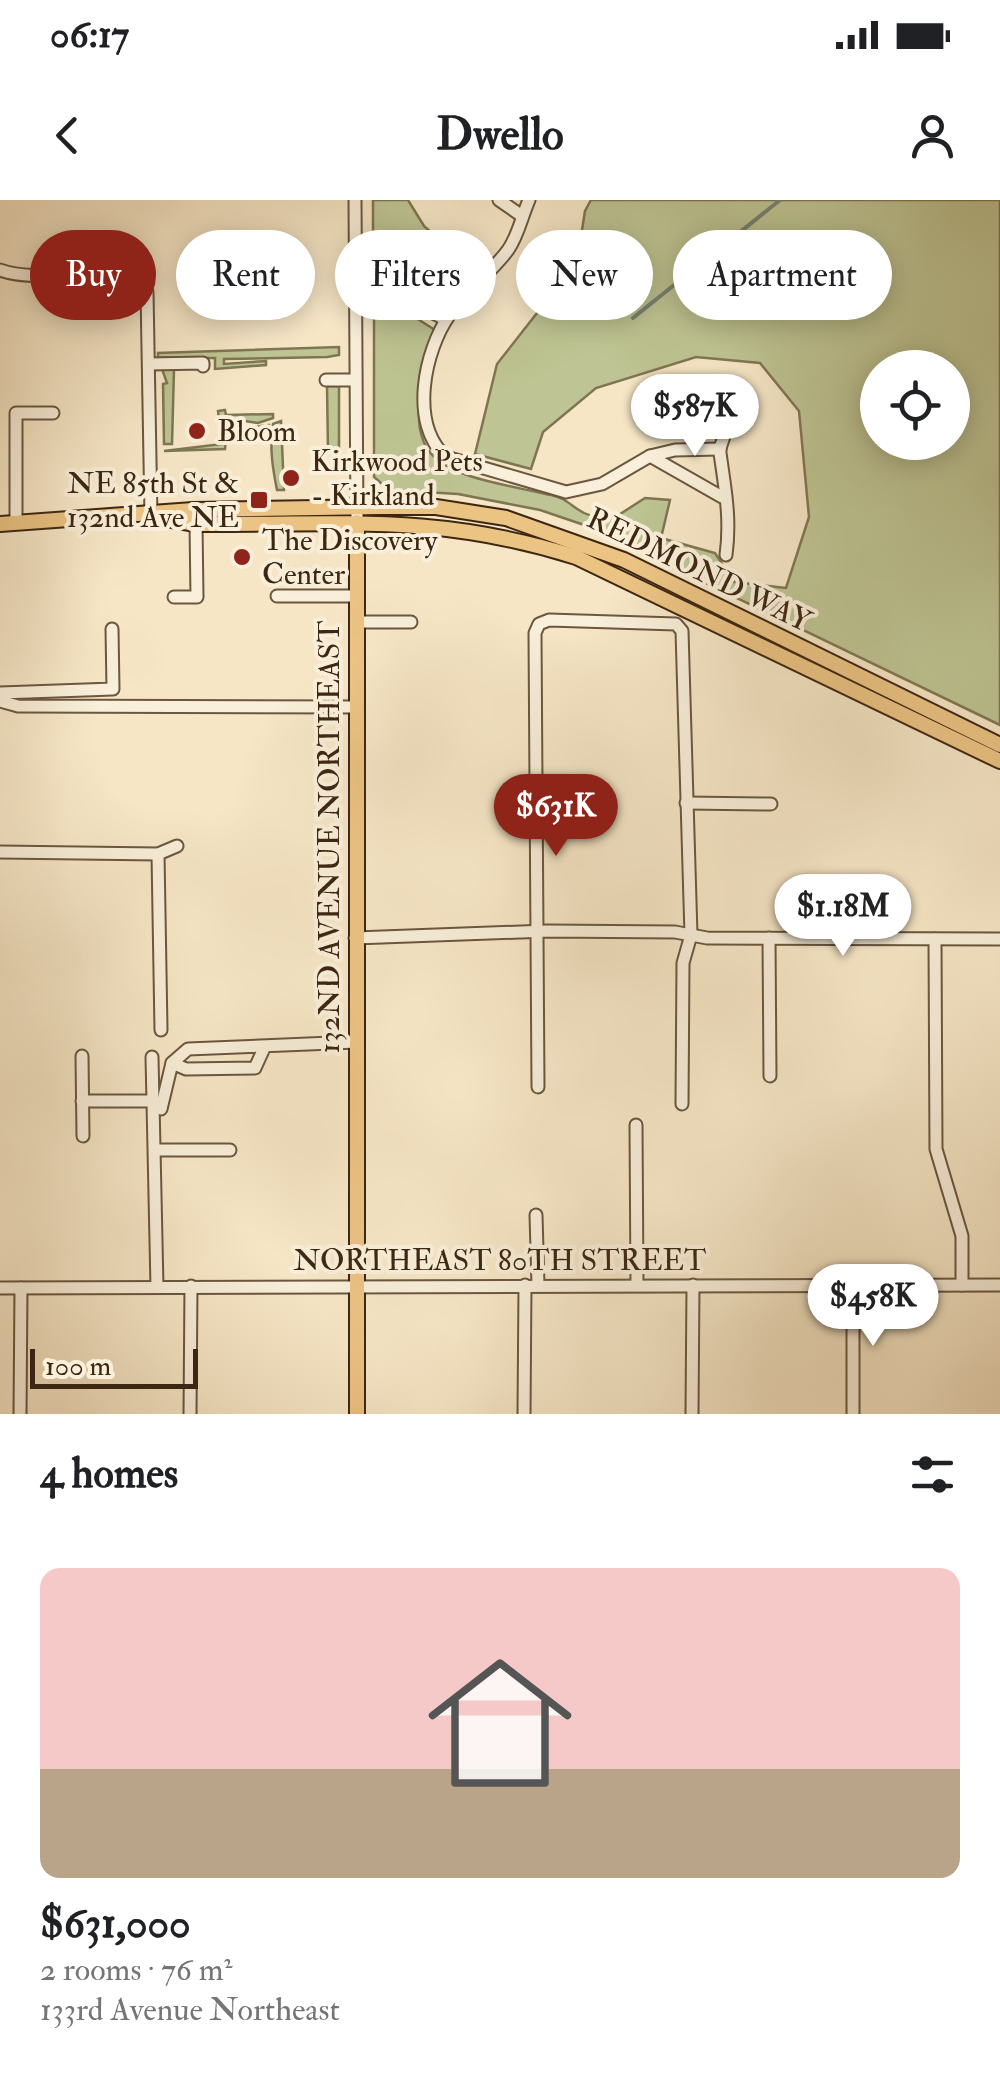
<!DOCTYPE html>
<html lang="en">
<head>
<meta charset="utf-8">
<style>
  :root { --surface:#fff; --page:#f6f6f6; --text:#202124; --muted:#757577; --accent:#8f2418 }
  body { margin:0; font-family:"IM FELL Double Pica",serif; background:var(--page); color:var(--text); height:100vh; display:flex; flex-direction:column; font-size:38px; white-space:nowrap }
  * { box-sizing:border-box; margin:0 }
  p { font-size:32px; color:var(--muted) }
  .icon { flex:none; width:55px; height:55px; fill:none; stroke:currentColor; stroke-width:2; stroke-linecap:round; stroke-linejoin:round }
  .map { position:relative; height:1214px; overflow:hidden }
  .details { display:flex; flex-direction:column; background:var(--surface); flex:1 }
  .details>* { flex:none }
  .banner { position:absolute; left:30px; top:30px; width:940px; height:90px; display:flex; gap:20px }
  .fabs { position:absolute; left:860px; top:150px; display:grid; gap:20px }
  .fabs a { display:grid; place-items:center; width:110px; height:110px; border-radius:50%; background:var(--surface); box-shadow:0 5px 25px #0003; font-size:50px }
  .scale { position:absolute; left:30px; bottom:25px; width:168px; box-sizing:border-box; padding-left:10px; border:5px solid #3d2712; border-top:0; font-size:28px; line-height:35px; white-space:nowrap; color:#3d2712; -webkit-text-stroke:8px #f9efda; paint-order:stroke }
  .price { position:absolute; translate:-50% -85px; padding:0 22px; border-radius:35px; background:#fff; color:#222; font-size:32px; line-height:65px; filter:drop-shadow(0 2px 5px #0008) }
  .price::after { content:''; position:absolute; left:50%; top:60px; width:30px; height:22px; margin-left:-15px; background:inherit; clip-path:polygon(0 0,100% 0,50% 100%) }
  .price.on { background:var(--accent); color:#fff }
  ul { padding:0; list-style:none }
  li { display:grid; align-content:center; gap:20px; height:530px; padding:0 40px }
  li span { display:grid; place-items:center; height:310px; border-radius:20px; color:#555 }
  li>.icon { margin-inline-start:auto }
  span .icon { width:180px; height:180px; fill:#fffc; stroke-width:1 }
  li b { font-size:42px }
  h2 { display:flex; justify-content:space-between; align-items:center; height:120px; padding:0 40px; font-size:42px }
  .tag { padding:0 35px; border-radius:45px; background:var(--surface); box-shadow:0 5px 25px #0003; font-size:35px; line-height:90px }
  .tag.on { background:var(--accent); color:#fff }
  .status { display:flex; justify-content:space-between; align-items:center; height:70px; padding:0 50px; background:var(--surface); direction:ltr }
  .status svg { height:28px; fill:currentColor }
  header { display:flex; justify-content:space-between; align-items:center; height:130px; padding:0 40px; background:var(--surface); font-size:45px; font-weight:700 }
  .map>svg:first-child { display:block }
  .green { fill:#bec493; stroke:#7e7652; stroke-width:2.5; fill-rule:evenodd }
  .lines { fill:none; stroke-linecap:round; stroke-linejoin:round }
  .stream { stroke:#778373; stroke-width:4 }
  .minor-casing { stroke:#6b573f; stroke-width:15 }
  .major-casing { stroke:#3d2712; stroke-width:18 }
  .minor { stroke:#f9efda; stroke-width:11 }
  .major { stroke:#ebc383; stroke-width:14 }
  .poi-dot { fill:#8f2418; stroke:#f9efda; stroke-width:4 }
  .labels { text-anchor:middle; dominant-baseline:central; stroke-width:8; stroke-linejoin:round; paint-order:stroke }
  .poi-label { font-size:30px; fill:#3d2712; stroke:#f9efda; text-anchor:start }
  .street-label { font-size:30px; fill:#3d2712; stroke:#f9efda }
</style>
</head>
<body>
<div class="status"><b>06:17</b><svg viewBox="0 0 49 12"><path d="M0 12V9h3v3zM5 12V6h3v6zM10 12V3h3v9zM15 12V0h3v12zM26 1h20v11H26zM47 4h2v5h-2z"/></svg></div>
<header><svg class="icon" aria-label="back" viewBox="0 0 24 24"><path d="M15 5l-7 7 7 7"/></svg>Dwello<svg class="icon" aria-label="person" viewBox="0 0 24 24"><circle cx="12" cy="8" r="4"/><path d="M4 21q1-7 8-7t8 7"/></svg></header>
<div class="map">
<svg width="1000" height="1214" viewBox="0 0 1000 1214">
  <rect width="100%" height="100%" fill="#f6e6c6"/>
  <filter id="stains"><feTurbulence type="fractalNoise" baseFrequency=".002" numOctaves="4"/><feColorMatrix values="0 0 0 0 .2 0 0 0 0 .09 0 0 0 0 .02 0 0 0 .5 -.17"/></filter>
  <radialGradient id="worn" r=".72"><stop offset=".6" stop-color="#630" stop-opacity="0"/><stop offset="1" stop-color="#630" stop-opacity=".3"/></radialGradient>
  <g class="green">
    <polygon points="373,0 408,0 424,26 474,72 454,94 413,78 373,72"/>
    <path d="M591 0H1000V525L590 327 540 310 458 294 389 290 374 277V111H405L435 130C396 266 425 269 551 295 566 298 571 306 584 313 592 317 605 317 614 318L645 298 670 300 661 338 715 353 734 382 786 388 809 317 799 211 760 163 696 157 596 188 543 232 531 269 475 254 497 164 577 62 585 11ZM878 168H952V242H878Z"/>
    <polygon points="339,147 339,155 327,157 224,159 224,164 266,161 266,165 215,169 215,158 158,158 158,153"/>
    <polygon points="162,169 174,169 172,244 164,244 163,184 167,183"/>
    <polygon points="327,186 339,186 339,252 328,252"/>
    <path d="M225 210 226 215 273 214V218L258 223 239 220V230C253 230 258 225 269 225V229L259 238 226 239 225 249 164 251 222 244 218 211Z"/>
    <path d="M281 221 284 290H277C273 270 269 247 273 224Z"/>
  </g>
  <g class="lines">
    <polyline class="stream" points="633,118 780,0"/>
    <defs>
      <g id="minor">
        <polyline points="355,0 357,322"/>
        <polyline points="499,0 522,16"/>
        <path d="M529 0C522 16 518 36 508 50 491 73 467 90 450 114 424 151 409 224 446 257L566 292 602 284 650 256 675 250 719 249"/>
        <path d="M0 70C43 85 107 63 143 84L147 92 151 316"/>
        <path d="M354 89C389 76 424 89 454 109"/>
        <path d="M354 89C384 106 409 97 446 120"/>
        <polyline points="149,164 203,163 203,166"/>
        <polyline points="326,180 355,180"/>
        <path d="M722 182C723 197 727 215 725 230 725 239 719 245 720 253 725 289 731 318 726 355"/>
        <polyline points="650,256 722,297"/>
        <polyline points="16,323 16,213 53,213"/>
        <polyline points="277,396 356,396"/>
        <polyline points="174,397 197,397 196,324"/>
        <polyline points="356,422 411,422"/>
        <polyline points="0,493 113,489 112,429"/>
        <polyline points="0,501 18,506 356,507"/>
        <polyline points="686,603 771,604"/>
        <polyline points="0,652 158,654 177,646"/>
        <polyline points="158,654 161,830"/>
        <polyline points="355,738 547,731 675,732 707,738 1000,739"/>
        <polyline points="769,738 770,876"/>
        <polyline points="935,739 936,949 962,1036 962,1085"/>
        <polyline points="265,846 255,868 186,869 172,863 188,849 356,842"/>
        <polyline points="82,856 83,936"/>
        <polyline points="152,857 157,1087"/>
        <polyline points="538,887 535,433 539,424 549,420 676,424 682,431 691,735 683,763 682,904"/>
        <polyline points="82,901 152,901"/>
        <polyline points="161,909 172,863"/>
        <polyline points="636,925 637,1085"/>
        <polyline points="157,950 230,950"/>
        <polyline points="536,1015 538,1085"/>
        <polyline points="853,1085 853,1214"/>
        <polyline points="0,1088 1000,1085"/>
        <polyline points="20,1214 21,1088"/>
        <polyline points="190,1214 191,1086"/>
        <polyline points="524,1214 525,1085"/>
        <polyline points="692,1214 693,1085"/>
      </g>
      <g id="major">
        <path d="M166 319 196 324C336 325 438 313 576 357L1000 561"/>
        <polyline points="357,322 357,1214"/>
        <polyline points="0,324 193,310 380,307 436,307 506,318 624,360 1000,545"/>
      </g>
    </defs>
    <use href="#minor" class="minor-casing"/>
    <use href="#major" class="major-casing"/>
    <use href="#minor" class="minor"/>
    <use href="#major" class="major"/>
  </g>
  <g class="poi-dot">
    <circle cx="197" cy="231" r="10"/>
    <circle cx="291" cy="278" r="10"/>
    <rect x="249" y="290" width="20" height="20" rx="5"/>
    <circle cx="242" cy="357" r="10"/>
  </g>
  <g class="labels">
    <g class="poi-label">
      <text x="217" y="231">Bloom</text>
      <text x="311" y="261">Kirkwood Pets<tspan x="311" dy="34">- Kirkland</tspan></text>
      <text x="239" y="283" text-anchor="end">NE 85th St &amp;<tspan x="239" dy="34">132nd Ave NE</tspan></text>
      <text x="262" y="340">The Discovery<tspan x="262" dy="34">Center</tspan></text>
    </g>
    <g class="street-label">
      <text transform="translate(699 370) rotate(26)">REDMOND WAY</text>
      <text transform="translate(329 637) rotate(-90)">132ND AVENUE NORTHEAST</text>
      <text x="500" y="1060">NORTHEAST 80TH STREET</text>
    </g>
  </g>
  <rect width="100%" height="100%" filter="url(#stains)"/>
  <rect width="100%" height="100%" fill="url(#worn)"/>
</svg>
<div class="fabs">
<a><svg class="icon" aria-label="locate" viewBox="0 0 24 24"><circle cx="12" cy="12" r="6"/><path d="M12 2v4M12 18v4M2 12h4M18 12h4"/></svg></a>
</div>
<div class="scale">100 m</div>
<b class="price" style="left:695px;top:259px">$587K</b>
<b class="price on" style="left:556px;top:659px">$631K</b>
<b class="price" style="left:843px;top:759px">$1.18M</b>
<b class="price" style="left:873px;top:1149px">$458K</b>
<div class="banner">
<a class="tag on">Buy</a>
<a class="tag">Rent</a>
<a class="tag">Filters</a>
<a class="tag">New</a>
<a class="tag">Apartment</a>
</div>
</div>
<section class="details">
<h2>4 homes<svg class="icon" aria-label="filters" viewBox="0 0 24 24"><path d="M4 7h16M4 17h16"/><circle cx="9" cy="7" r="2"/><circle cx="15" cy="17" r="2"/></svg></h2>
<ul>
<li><span style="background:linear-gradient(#f6c9c9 65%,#b9a48a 0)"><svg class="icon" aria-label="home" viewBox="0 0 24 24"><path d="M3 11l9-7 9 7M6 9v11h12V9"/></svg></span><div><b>$631,000</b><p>2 rooms · 76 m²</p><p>133rd Avenue Northeast</p></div></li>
</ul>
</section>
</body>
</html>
